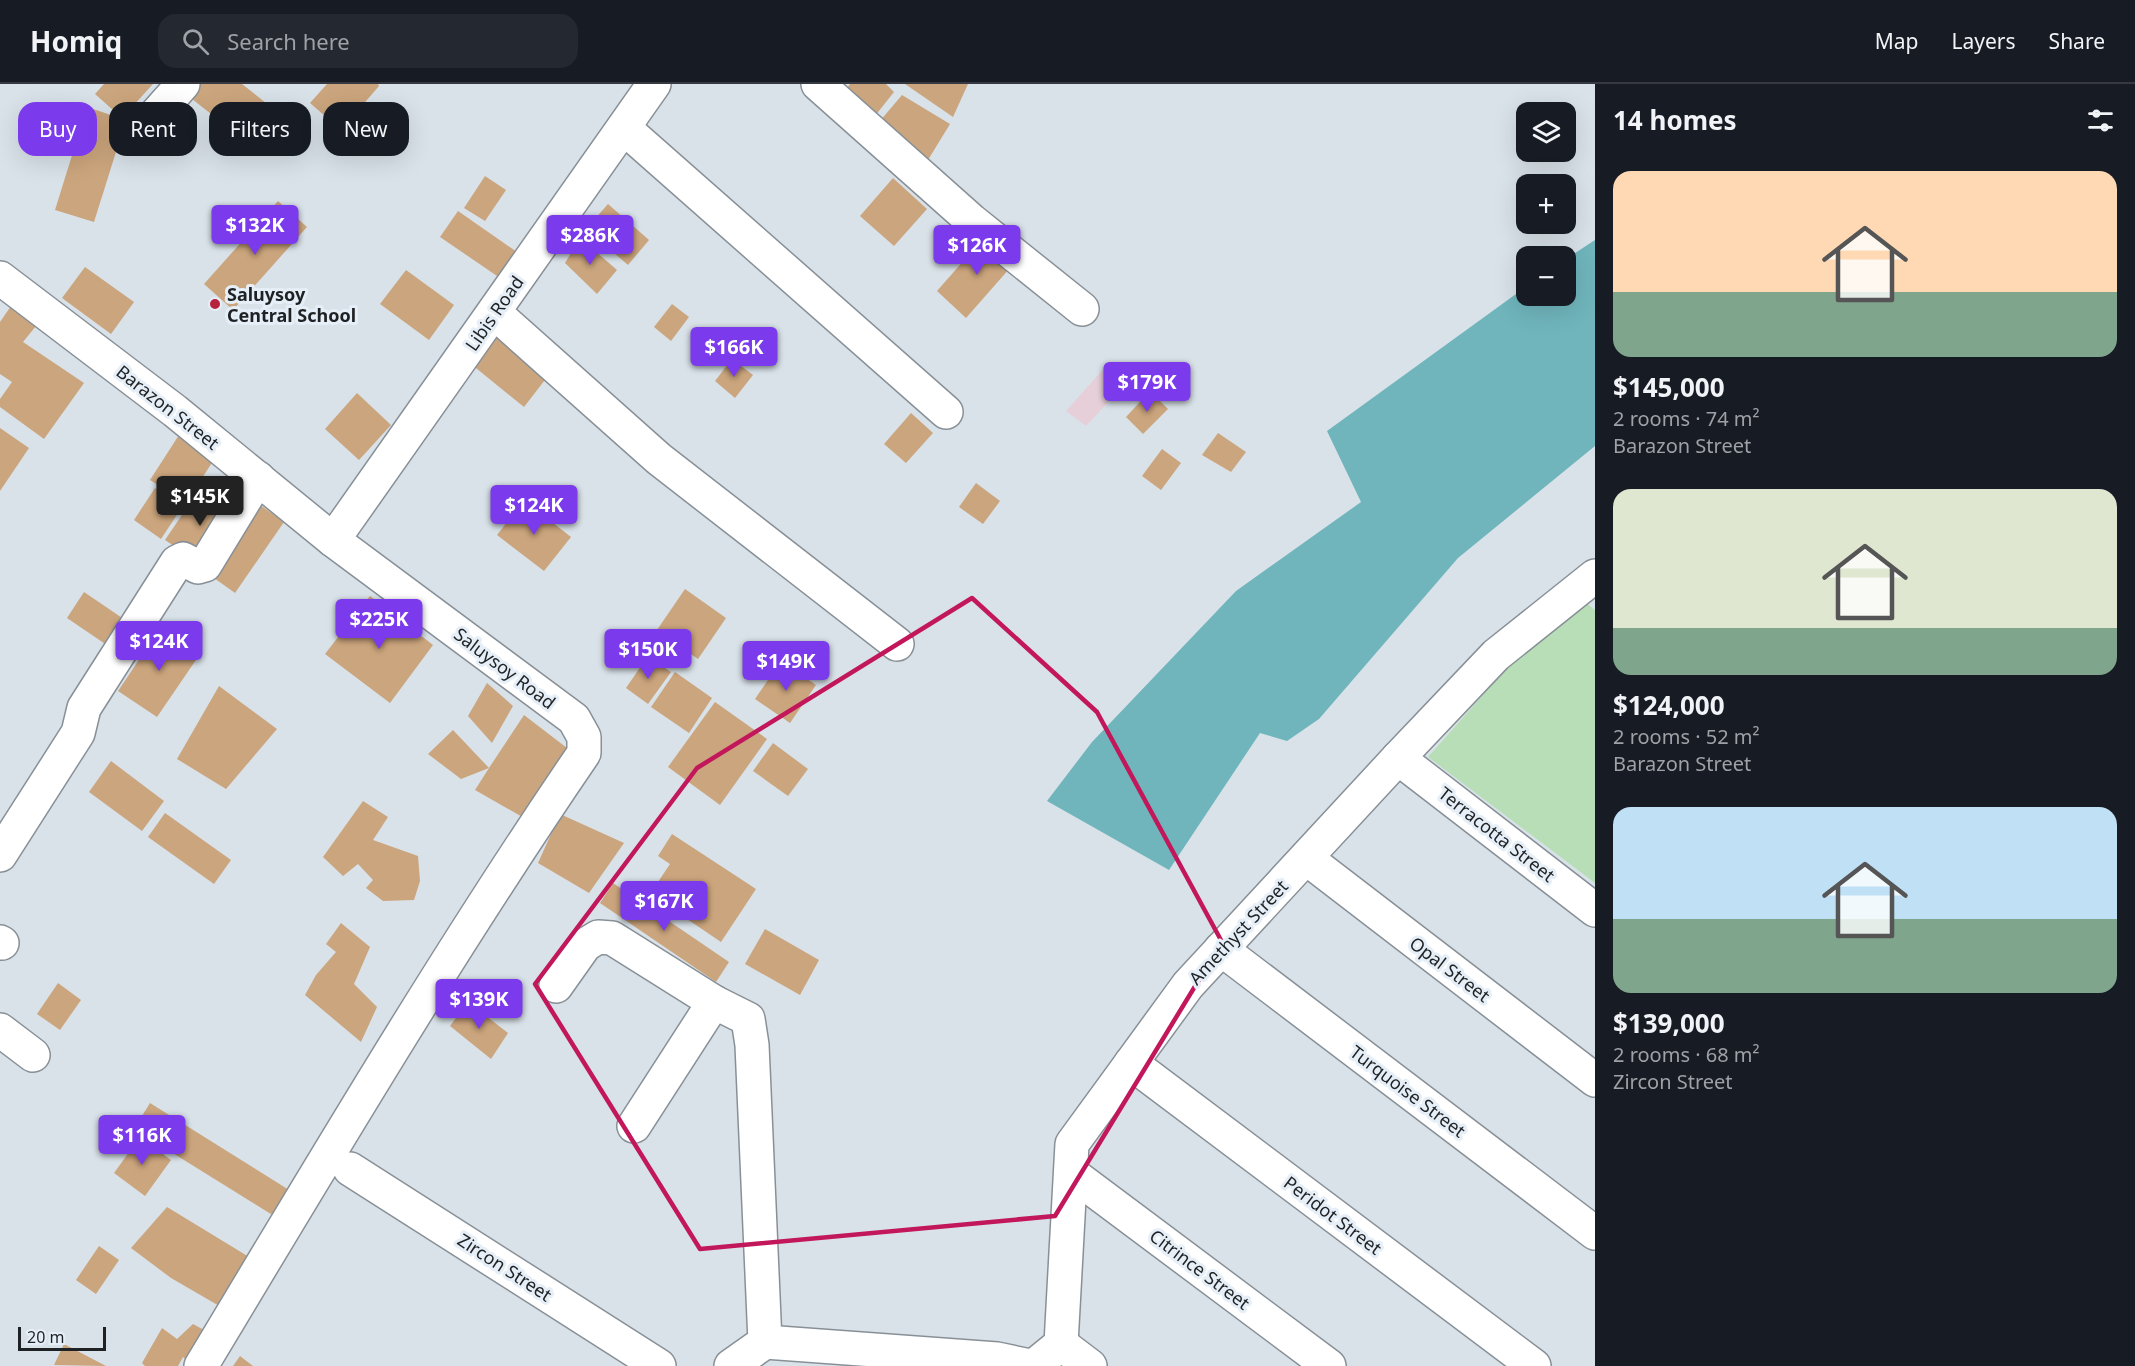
<!DOCTYPE html>
<html lang="en">
<head>
<meta charset="utf-8">
<style>
  :root { --surface:#171b24; --page:#242831; --text:#f1f3f6; --muted:#9ea1a6; --line:#363941; --accent:#7c3aed }
  body { margin:0; font-family:"Noto Sans",sans-serif; background:var(--page); color:var(--text); height:100vh; display:flex; flex-direction:column; font-size:22px; white-space:nowrap }
  * { box-sizing:border-box; margin:0 }
  p { font-size:20px; color:var(--muted) }
  .icon { flex:none; width:33px; height:33px; fill:none; stroke:currentColor; stroke-width:2; stroke-linecap:round; stroke-linejoin:round }
  .map { position:relative; flex:1; overflow:hidden }
  .panel { display:flex; flex-direction:column; background:var(--surface); width:540px }
  .panel>* { flex:none }
  .banner { position:absolute; left:18px; top:18px; width:570px; height:54px; display:flex; gap:12px }
  .fabs { position:absolute; left:1516px; top:18px; display:grid; gap:12px }
  .fabs a { display:grid; place-items:center; width:60px; height:60px; border-radius:12px; background:var(--surface); box-shadow:0 6px 24px #0002; font-size:30px }
  .scale { position:absolute; left:18px; bottom:15px; width:88px; box-sizing:border-box; padding-left:6px; border:3px solid #1f2224; border-top:0; font-size:16px; line-height:21px; white-space:nowrap; color:#1f2224; -webkit-text-stroke:4px #e6eff7; paint-order:stroke }
  .price { position:absolute; translate:-50% -51px; padding:0 14px; border-radius:6px; background:var(--accent); color:#fff; font-size:20px; line-height:39px; filter:drop-shadow(0 2px 3px #0008) }
  .price::after { content:''; position:absolute; left:50%; top:36px; width:18px; height:14px; margin-left:-9px; background:inherit; clip-path:polygon(0 0,100% 0,50% 100%) }
  .price.on { background:#222; color:#fff }
  ul { padding:0; list-style:none }
  li { display:grid; align-content:center; gap:12px; height:318px; padding:0 18px }
  li span { display:grid; place-items:center; height:186px; border-radius:18px; color:#555 }
  li>.icon { margin-inline-start:auto }
  span .icon { width:108px; height:108px; fill:#fffc; stroke-width:1 }
  li b { font-size:26px }
  h2 { display:flex; justify-content:space-between; align-items:center; height:72px; padding:0 18px; font-size:26px }
  .pill { padding:0 21px; border-radius:18px; background:var(--surface); box-shadow:0 6px 24px #0002; font-size:21px; line-height:54px }
  .pill.on { background:var(--accent); color:#fff }
  header { display:flex; align-items:center; gap:36px; box-sizing:border-box; height:84px; padding:0 30px; background:var(--surface); border-bottom:2px solid var(--line) }
  header strong { font-size:28px }
  nav { display:flex; gap:33px; margin-inline-start:auto; font-size:21px }
  .search { width:420px; height:54px; background:var(--page); display:flex; align-items:center; gap:15px; box-sizing:border-box; padding:0 21px; border-radius:18px; color:var(--muted); font-size:22px }
  main { display:flex; flex:1; min-height:0 }
  .map>svg:first-child { display:block }
  .industrial { fill:#e7cfda }
  .green { fill:#b8deb8 }
  .water { fill:#70b5bc }
  .building { fill:#cba57d }
  .lines { fill:none; stroke-linecap:round; stroke-linejoin:round }
  .minor-casing { stroke:#889097; stroke-width:36 }
  .minor { stroke:#fff; stroke-width:33 }
  .marked { fill:none; stroke:#c2185b; stroke-width:4.5; stroke-linejoin:round }
  .poi-dot { fill:#b6243d; stroke:#e6eff7; stroke-width:2 }
  .labels { text-anchor:middle; dominant-baseline:central; stroke-width:6; stroke-linejoin:round; paint-order:stroke }
  .poi-label { font-size:18px; font-weight:bold; fill:#1f2224; stroke:#e6eff7; text-anchor:start }
  .street-label { font-size:18px; fill:#1f2224; stroke:#e6eff7 }
</style>
</head>
<body>
<header>
<strong>Homiq</strong>
<div class="search"><svg class="icon" aria-label="search" viewBox="0 0 24 24"><circle cx="10" cy="10" r="6"/><path d="M15 15l6 6"/></svg>Search here</div>
<nav><a>Map</a><a>Layers</a><a>Share</a></nav>
</header>
<main>
<div class="map">
<svg width="1595" height="1282" viewBox="0 0 1595 1282">
  <rect width="100%" height="100%" fill="#d9e2e9"/>
  <polygon class="industrial" points="1107,281 1128,297 1086,342 1066,327"/>
  <polygon class="green" points="1585,518 1595,526 1595,799 1428,673 1505,586"/>
  <polygon class="water" points="1595,156 1595,362 1458,474 1319,635 1287,657 1260,649 1169,786 1047,717 1092,658 1236,507 1361,418 1327,347 1527,202 1527,212 1566,212 1566,175"/>
  <g class="building">
    <polygon points="104,0 153,0 122,34 95,10"/>
    <polygon points="196,0 242,0 271,23 244,56 187,11"/>
    <polygon points="327,0 378,0 379,2 341,46 310,19"/>
    <polygon points="850,0 886,0 894,8 871,37 841,13"/>
    <polygon points="905,0 968,0 953,33"/>
    <polygon points="902,11 950,40 920,89 874,44"/>
    <polygon points="87,23 126,36 94,138 55,126"/>
    <polygon points="485,92 506,106 485,137 464,124"/>
    <polygon points="893,94 927,125 894,162 860,132"/>
    <polygon points="278,117 307,143 233,226 204,200"/>
    <polygon points="608,120 649,156 628,181 586,145"/>
    <polygon points="458,127 517,168 500,194 440,153"/>
    <polygon points="987,150 1017,176 966,234 937,207"/>
    <polygon points="580,154 617,186 597,210 565,179"/>
    <polygon points="85,183 134,218 111,250 62,214"/>
    <polygon points="406,186 454,221 429,256 380,220"/>
    <polygon points="672,220 689,233 671,257 654,243"/>
    <polygon points="11,222 36,242 23,258 84,299 44,355 0,323 0,315 12,298 0,290 0,238"/>
    <polygon points="495,250 548,292 524,323 471,280"/>
    <polygon points="732,275 753,291 735,314 715,297"/>
    <polygon points="1150,307 1168,325 1143,350 1126,333"/>
    <polygon points="357,309 391,341 359,376 325,345"/>
    <polygon points="911,329 933,349 906,379 884,360"/>
    <polygon points="0,344 29,364 0,407"/>
    <polygon points="1218,349 1246,368 1231,388 1202,371"/>
    <polygon points="179,351 215,374 186,419 150,396"/>
    <polygon points="1162,365 1181,379 1161,406 1142,392"/>
    <polygon points="976,399 1000,417 983,440 959,423"/>
    <polygon points="155,404 182,423 161,455 134,436"/>
    <polygon points="199,406 234,429 201,480 165,456"/>
    <polygon points="524,416 571,453 544,487 497,451"/>
    <polygon points="256,418 284,438 235,509 207,489"/>
    <polygon points="685,505 726,534 698,575 657,546"/>
    <polygon points="84,508 134,542 117,568 67,534"/>
    <polygon points="370,512 433,561 390,619 325,570"/>
    <polygon points="161,543 200,570 157,633 118,607"/>
    <polygon points="648,572 671,588 648,620 626,604"/>
    <polygon points="781,577 816,601 790,639 755,615"/>
    <polygon points="675,588 712,614 689,649 651,623"/>
    <polygon points="487,599 513,622 492,659 468,632"/>
    <polygon points="219,602 277,645 226,705 177,675"/>
    <polygon points="715,618 767,655 720,721 668,683"/>
    <polygon points="524,631 567,664 526,735 475,706 489,684 461,695 428,670 453,646 489,684"/>
    <polygon points="773,659 808,685 788,712 753,687"/>
    <polygon points="111,677 164,717 142,747 89,708"/>
    <polygon points="363,717 388,733 373,756 418,772 420,797 414,816 383,817 366,804 373,796 358,780 343,792 323,773"/>
    <polygon points="165,729 231,776 214,800 148,753"/>
    <polygon points="560,730 624,759 589,809 538,779"/>
    <polygon points="672,750 756,805 721,858 650,810 670,780 658,772"/>
    <polygon points="613,799 729,878 716,898 600,819"/>
    <polygon points="341,839 370,863 354,900 377,923 361,958 305,911 316,891 336,868 326,860"/>
    <polygon points="765,845 819,876 800,911 745,880"/>
    <polygon points="58,899 81,916 60,946 37,930"/>
    <polygon points="468,918 508,949 491,975 450,942"/>
    <polygon points="150,1019 289,1106 274,1132 134,1045"/>
    <polygon points="140,1053 171,1076 145,1112 114,1089"/>
    <polygon points="167,1123 254,1176 221,1223 171,1194 131,1164"/>
    <polygon points="99,1162 119,1176 96,1210 76,1196"/>
    <polygon points="193,1240 204,1246 192,1281 183,1273 178,1282 145,1282 142,1279 162,1244 177,1255"/>
    <polygon points="64,1260 106,1282 54,1281"/>
    <polygon points="240,1272 253,1282 233,1282"/>
  </g>
  <g class="lines">
    <defs>
      <g id="minor">
        <polyline points="818,0 972,137 1082,225"/>
        <polyline points="624,44 946,328"/>
        <polyline points="142,46 183,0"/>
        <path d="M0 194 175 327 333 456 574 635 584 653V669C448 868 325 1076 201 1282"/>
        <polyline points="495,229 659,375 897,560"/>
        <polyline points="333,456 654,0"/>
        <polyline points="1398,674 1595,826"/>
        <polyline points="0,771 78,649 84,624 177,478 183,475 198,483 205,481 258,394"/>
        <polyline points="1306,774 1595,996"/>
        <polyline points="0,858 2,859"/>
        <polyline points="1221,865 1595,1149"/>
        <polyline points="556,902 585,861 598,853 612,854 714,918 748,935 752,961 765,1258"/>
        <polyline points="0,946 33,971"/>
        <polyline points="1131,979 1534,1282"/>
        <polyline points="634,1042 714,918"/>
        <polyline points="350,1085 659,1282"/>
        <polyline points="1071,1089 1329,1282"/>
        <polyline points="1061,1260 1090,1282"/>
        <polyline points="731,1282 765,1258 997,1275 1030,1282"/>
        <polyline points="1034,1282 1061,1260 1072,1060 1188,901 1398,674 1496,571 1595,492"/>
      </g>
    </defs>
    <use href="#minor" class="minor-casing"/>
    <use href="#minor" class="minor"/>
  </g>
  <path class="marked" d="M972 514 1097 628 1222 858 1055 1132 700 1165 535 900 697 684Z"/>
  <circle class="poi-dot" cx="215" cy="220" r="6"/>
  <g class="labels">
    <g class="poi-label">
      <text x="227" y="210">Saluysoy<tspan x="227" dy="21">Central School</tspan></text>
    </g>
    <g class="street-label">
      <text transform="translate(494 229) rotate(-55)">Libis Road</text>
      <text transform="translate(168 323) rotate(38)">Barazon Street</text>
      <text transform="translate(505 584) rotate(37)">Saluysoy Road</text>
      <text transform="translate(1497 750) rotate(38)">Terracotta Street</text>
      <text transform="translate(1238 848) rotate(-47)">Amethyst Street</text>
      <text transform="translate(1450 885) rotate(37)">Opal Street</text>
      <text transform="translate(1408 1007) rotate(37)">Turquoise Street</text>
      <text transform="translate(1333 1131) rotate(37)">Peridot Street</text>
      <text transform="translate(505 1183) rotate(33)">Zircon Street</text>
      <text transform="translate(1200 1185) rotate(37)">Citrince Street</text>
    </g>
  </g>
</svg>
<div class="fabs">
<a><svg class="icon" aria-label="layers" viewBox="0 0 24 24"><path d="M12 4l9 5-9 5-9-5zM3 14l9 5 9-5"/></svg></a>
<a>+</a>
<a>−</a>
</div>
<div class="scale">20 m</div>
<b class="price" style="left:255px;top:172px">$132K</b>
<b class="price" style="left:590px;top:182px">$286K</b>
<b class="price" style="left:977px;top:192px">$126K</b>
<b class="price" style="left:734px;top:294px">$166K</b>
<b class="price" style="left:1147px;top:329px">$179K</b>
<b class="price on" style="left:200px;top:443px">$145K</b>
<b class="price" style="left:534px;top:452px">$124K</b>
<b class="price" style="left:379px;top:566px">$225K</b>
<b class="price" style="left:159px;top:588px">$124K</b>
<b class="price" style="left:648px;top:596px">$150K</b>
<b class="price" style="left:786px;top:608px">$149K</b>
<b class="price" style="left:664px;top:848px">$167K</b>
<b class="price" style="left:479px;top:946px">$139K</b>
<b class="price" style="left:142px;top:1082px">$116K</b>
<div class="banner">
<a class="pill on">Buy</a>
<a class="pill">Rent</a>
<a class="pill">Filters</a>
<a class="pill">New</a>
</div>
</div>
<section class="panel">
<h2>14 homes<svg class="icon" aria-label="filters" viewBox="0 0 24 24"><path d="M4 7h16M4 17h16"/><circle cx="9" cy="7" r="2"/><circle cx="15" cy="17" r="2"/></svg></h2>
<ul>
<li><span style="background:linear-gradient(#ffd9b3 65%,#7fa58c 0)"><svg class="icon" aria-label="home" viewBox="0 0 24 24"><path d="M3 11l9-7 9 7M6 9v11h12V9"/></svg></span><div><b>$145,000</b><p>2 rooms · 74 m²</p><p>Barazon Street</p></div></li>
<li><span style="background:linear-gradient(#dfe7d0 75%,#7fa58c 0)"><svg class="icon" aria-label="home" viewBox="0 0 24 24"><path d="M3 11l9-7 9 7M6 9v11h12V9"/></svg></span><div><b>$124,000</b><p>2 rooms · 52 m²</p><p>Barazon Street</p></div></li>
<li><span style="background:linear-gradient(#bfe0f5 60%,#7fa58c 0)"><svg class="icon" aria-label="home" viewBox="0 0 24 24"><path d="M3 11l9-7 9 7M6 9v11h12V9"/></svg></span><div><b>$139,000</b><p>2 rooms · 68 m²</p><p>Zircon Street</p></div></li>
</ul>
</section>
</main>
</body>
</html>
